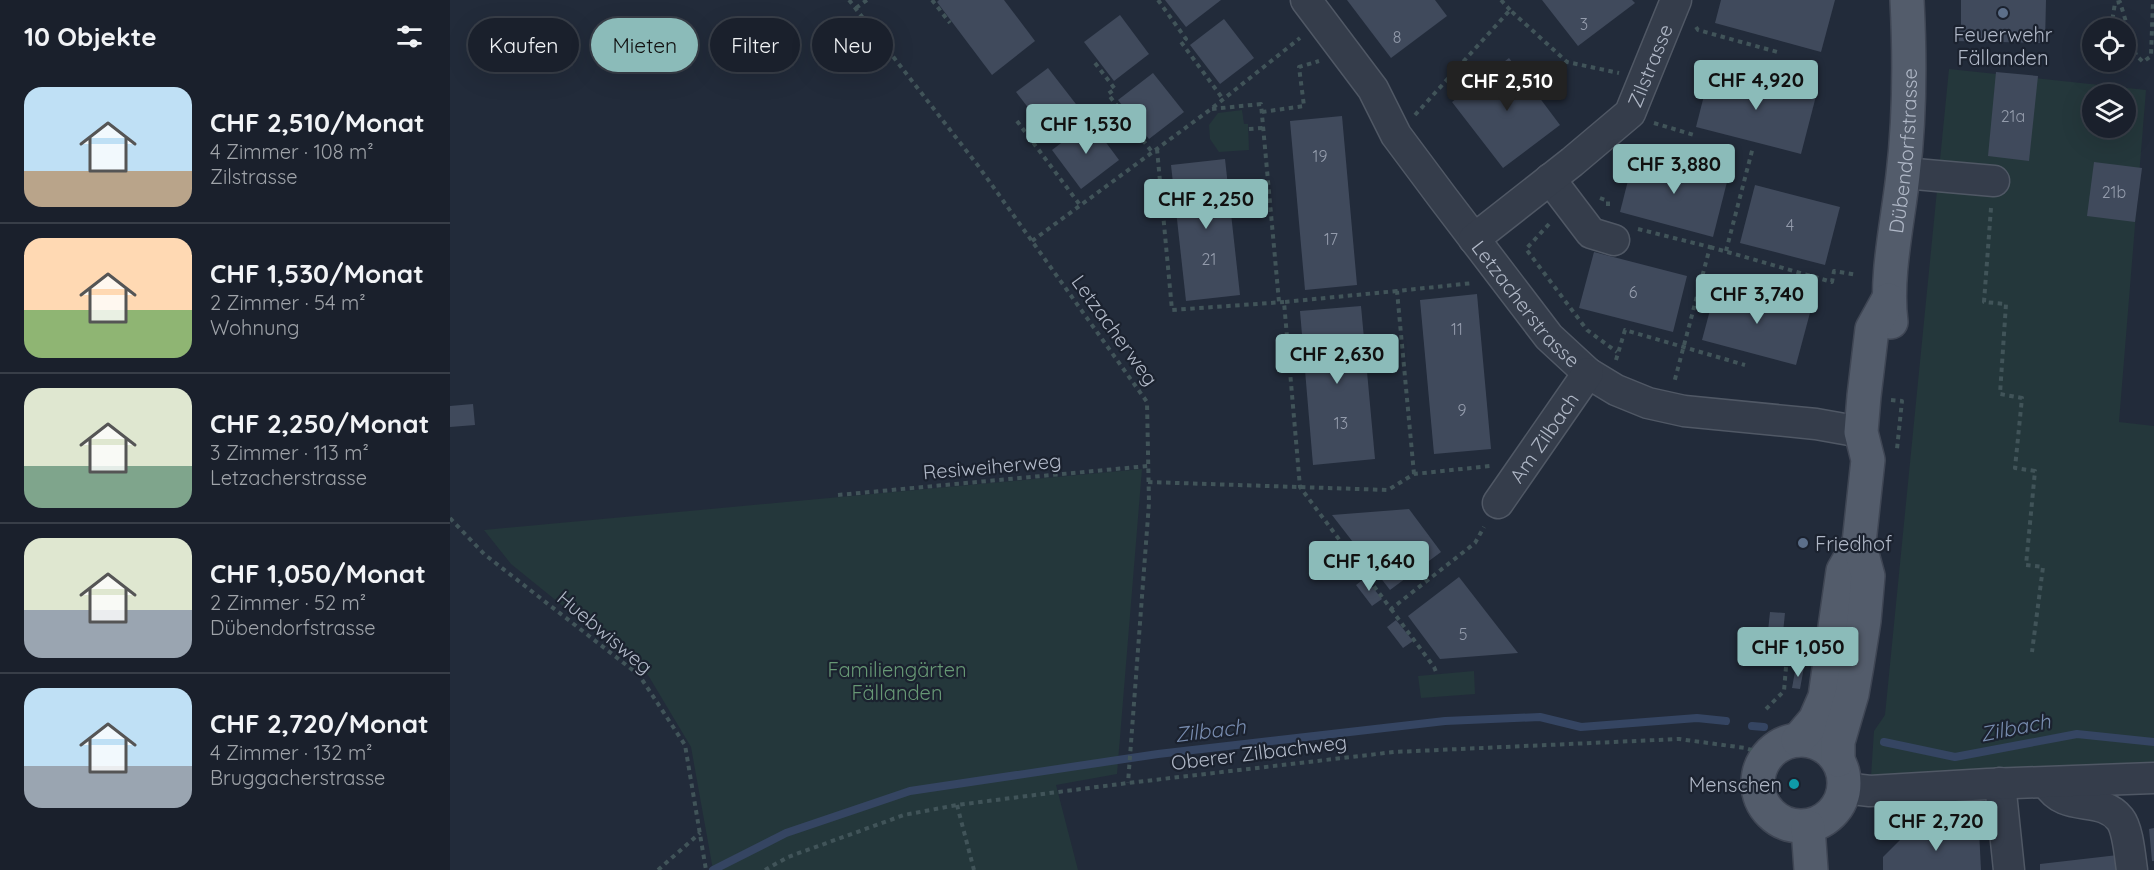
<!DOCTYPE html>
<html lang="de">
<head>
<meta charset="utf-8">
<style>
  :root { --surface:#1a202c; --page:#272d38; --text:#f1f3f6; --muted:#9fa3a9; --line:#383e48; --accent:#8bbbb9 }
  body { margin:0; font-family:Quicksand,sans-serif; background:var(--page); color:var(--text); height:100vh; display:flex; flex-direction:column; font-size:22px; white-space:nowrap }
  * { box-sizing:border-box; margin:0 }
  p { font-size:20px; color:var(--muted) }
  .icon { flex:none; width:33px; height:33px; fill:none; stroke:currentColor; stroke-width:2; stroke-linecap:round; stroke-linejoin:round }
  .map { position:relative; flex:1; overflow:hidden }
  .details { display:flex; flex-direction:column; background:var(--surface); width:450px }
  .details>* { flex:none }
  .top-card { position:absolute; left:18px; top:18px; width:570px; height:54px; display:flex; gap:12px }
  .buttons { position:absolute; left:1632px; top:18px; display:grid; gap:12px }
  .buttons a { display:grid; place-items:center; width:54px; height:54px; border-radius:50%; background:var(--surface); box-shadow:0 6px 24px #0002,0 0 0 2px var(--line); font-size:30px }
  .price { position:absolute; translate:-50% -51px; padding:0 14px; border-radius:6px; background:var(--accent); color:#111; font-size:20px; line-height:39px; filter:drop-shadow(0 2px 3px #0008) }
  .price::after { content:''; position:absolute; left:50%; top:36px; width:18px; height:14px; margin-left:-9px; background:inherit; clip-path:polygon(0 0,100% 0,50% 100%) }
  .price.on { background:#222; color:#fff }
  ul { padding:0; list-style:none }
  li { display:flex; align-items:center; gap:18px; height:150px; padding:0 24px }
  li+li { border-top:2px solid var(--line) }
  li span { display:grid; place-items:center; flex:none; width:168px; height:120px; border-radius:18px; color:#555 }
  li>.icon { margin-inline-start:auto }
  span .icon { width:72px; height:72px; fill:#fffc; stroke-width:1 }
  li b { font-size:26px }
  h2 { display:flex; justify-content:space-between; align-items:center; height:72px; padding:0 24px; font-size:26px }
  .pill { padding:0 21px; border-radius:27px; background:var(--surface); box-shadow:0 6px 24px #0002,0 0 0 2px var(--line); font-size:21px; line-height:54px }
  .pill.on { background:var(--accent); color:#111 }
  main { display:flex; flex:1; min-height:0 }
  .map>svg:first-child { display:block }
  .green { fill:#24373b; fill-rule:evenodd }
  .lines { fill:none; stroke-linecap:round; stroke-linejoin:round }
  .stream { stroke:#354562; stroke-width:8 }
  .building { fill:#404a5c }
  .minor-casing { stroke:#505865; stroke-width:33 }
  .major-casing { stroke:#3f4654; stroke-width:36 }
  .path { stroke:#415459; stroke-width:4; stroke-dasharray:4.5 4.5; stroke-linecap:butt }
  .minor { stroke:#353d4b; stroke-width:30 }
  .major { stroke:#535c6b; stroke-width:33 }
  .service-dot { fill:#5c6f8a; stroke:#1b222f; stroke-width:2 }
  .culture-dot { fill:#0f9aa8; stroke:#1b222f; stroke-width:2 }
  .labels { text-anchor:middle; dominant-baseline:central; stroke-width:4.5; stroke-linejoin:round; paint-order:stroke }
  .number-label { font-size:16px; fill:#949cac }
  .poi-label { font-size:20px; fill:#b0b8c7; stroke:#1b222f }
  .street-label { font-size:20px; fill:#b0b8c7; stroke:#1b222f }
  .park-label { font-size:20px; fill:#679875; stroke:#1b222f }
  .water-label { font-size:21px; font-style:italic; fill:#788caf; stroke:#1b222f }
</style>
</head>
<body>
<main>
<section class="details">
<h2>10 Objekte<svg class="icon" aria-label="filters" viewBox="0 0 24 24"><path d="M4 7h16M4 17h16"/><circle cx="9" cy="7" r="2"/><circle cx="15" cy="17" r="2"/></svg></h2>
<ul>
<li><span style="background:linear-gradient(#bfe0f5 70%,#b9a48a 0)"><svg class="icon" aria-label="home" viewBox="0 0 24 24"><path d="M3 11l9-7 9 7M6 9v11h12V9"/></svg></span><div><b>CHF 2,510/Monat</b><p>4 Zimmer · 108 m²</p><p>Zilstrasse</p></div></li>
<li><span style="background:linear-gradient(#ffd9b3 60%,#8fb573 0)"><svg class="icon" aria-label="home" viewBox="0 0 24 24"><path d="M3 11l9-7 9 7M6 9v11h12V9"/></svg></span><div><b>CHF 1,530/Monat</b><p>2 Zimmer · 54 m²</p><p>Wohnung</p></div></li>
<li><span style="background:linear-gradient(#dfe7d0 65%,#7fa58c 0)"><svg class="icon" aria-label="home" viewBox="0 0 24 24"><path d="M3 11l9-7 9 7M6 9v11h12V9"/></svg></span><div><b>CHF 2,250/Monat</b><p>3 Zimmer · 113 m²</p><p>Letzacherstrasse</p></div></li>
<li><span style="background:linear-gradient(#dfe7d0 60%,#9aa5b1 0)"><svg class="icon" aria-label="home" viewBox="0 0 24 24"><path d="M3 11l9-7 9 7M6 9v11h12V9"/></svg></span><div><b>CHF 1,050/Monat</b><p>2 Zimmer · 52 m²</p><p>Dübendorfstrasse</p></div></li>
<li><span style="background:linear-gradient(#bfe0f5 65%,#9aa5b1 0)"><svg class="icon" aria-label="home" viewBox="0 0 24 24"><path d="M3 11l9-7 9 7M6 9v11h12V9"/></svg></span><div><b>CHF 2,720/Monat</b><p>4 Zimmer · 132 m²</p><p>Bruggacherstrasse</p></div></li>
</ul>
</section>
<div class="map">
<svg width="1704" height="870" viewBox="0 0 1704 870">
  <rect width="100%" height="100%" fill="#222b3a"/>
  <g class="green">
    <path d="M1499 69 1696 90 1669 422 1704 426V778L1420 791 1424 731 1435 715ZM1642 94H1676V128H1642Z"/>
    <polygon points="792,110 794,124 798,124 799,150 769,152 760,139 759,125 768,113"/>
    <polygon points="692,469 667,774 606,785 628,870 263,870 241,747 198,675 61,564 34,530"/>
    <polygon points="1024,671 1025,694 971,698 968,676"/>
  </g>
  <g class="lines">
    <g class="stream">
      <polyline points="1302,726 1314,727"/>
      <polyline points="1434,742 1505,757 1627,734 1704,742"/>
      <polyline points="263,870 336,833 460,791 708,754 995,721 1090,717 1131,727 1247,718 1276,721"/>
    </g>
  </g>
  <g class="building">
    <polygon points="489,0 554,0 585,41 542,75 487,2"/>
    <polygon points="715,0 771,0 736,27"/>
    <polygon points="897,0 985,0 997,16 941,58"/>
    <polygon points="1092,0 1182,0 1185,3 1128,46"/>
    <polygon points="1271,0 1385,0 1371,52 1265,23"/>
    <polygon points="1511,0 1596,0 1595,43 1505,41 1506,27 1511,27"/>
    <polygon points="670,15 699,54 664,81 634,42"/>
    <polygon points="774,19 804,58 770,84 740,45"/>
    <polygon points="1059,58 1080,85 1089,79 1098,90 1089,97 1110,125 1053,168 1002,102"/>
    <polygon points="598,68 629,108 597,132 566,92"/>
    <polygon points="1261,68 1366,96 1351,154 1246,127"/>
    <polygon points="1546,72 1588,76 1579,161 1538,156"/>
    <polygon points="703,73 734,112 699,139 668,100"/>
    <polygon points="892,116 907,285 855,290 840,121"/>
    <polygon points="640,121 669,160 631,189 602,150"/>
    <polygon points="1185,153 1278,178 1263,237 1170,212"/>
    <polygon points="775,159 790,295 736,301 721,165"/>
    <polygon points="1644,162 1692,168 1685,222 1637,216"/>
    <polygon points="1305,185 1390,207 1375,265 1290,243"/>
    <polygon points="1144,252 1237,276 1223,332 1129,308"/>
    <polygon points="1267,284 1361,309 1346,365 1252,340"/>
    <polygon points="1027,294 1041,449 984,454 970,300"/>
    <polygon points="911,306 925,459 863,465 850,311"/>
    <polygon points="23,404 25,425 0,427 0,406"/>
    <polygon points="959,509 991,552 940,590 882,515"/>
    <polygon points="1009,577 1068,653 990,659 958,616"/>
    <polygon points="915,578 932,599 922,606 906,585"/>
    <polygon points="1320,612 1335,613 1330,662 1315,660"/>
    <polygon points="946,620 963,641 953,648 937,627"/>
    <polygon points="1346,666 1354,667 1350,689 1342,688"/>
    <polygon points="1704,828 1704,861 1702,861 1699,829"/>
    <polygon points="1529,830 1531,870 1433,870 1433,857 1458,832"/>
    <polygon points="1668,855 1670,870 1590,870 1590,864"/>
  </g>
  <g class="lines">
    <defs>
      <g id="minor">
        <path id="s1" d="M856 0 923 89 946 135 993 198 1099 337 1138 373 1166 390 1198 403 1234 411 1366 424 1411 432"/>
        <polyline points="1454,173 1544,181"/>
        <polyline points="1100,179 1141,233 1164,240"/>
        <path id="s2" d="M1024 239 1122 162 1180 113 1226 0"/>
        <path id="s3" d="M1048 503 1138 373"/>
        <polyline points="1550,783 1559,870"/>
        <path d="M1597 783C1615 814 1650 794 1670 819 1678 829 1680 857 1682 870"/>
        <polyline points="1394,788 1420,791 1538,784 1704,778"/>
      </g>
      <g id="major">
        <path id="s4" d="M1441 322C1435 277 1448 221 1453 175 1460 117 1460 59 1457 0"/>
        <circle cx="1351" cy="783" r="43"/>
        <polyline points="1348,740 1365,720 1375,697 1393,571 1409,543"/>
        <polyline points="1388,760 1388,742 1402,694 1407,665 1414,621 1418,576 1409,543 1418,460 1411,432 1414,396 1422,329 1438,300"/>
        <polyline points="1358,827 1361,870"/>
      </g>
    </defs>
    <use href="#minor" class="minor-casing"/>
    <use href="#major" class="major-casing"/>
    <g class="path">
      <polyline points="399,0 529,167 697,402 699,503 678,783"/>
      <polyline points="482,0 500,23"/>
      <polyline points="708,0 736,39 731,42 773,99"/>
      <polyline points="1051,0 1060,10"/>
      <polyline points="406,8 417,0"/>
      <polyline points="1246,27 1248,30 1331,53"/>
      <polyline points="1661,28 1665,3 1670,2 1686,55 1693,62 1701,56 1703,0"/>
      <polyline points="645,63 665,89 658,94 702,152"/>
      <polyline points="1640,63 1645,62"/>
      <polyline points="762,109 811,104 829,302"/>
      <polyline points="812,112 854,106 849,67 869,61"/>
      <polyline points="965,115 1060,10 1117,62 1169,73"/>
      <polyline points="567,121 630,205"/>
      <polyline points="1204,123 1244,135"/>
      <polyline points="799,129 813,128"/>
      <polyline points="707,149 722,310 834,302"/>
      <polyline points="1150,198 1158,201 1158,209"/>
      <polyline points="1541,208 1534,302 1556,304 1550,394 1572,398 1565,468 1585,471 1576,565 1593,567 1582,652"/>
      <polyline points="1099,224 1076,249 1137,330 1167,352"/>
      <polyline points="1188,229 1260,247 1224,383"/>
      <polyline points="582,241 761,109 850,38"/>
      <polyline points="1260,247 1382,282 1384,271 1407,275"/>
      <polyline points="1276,251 1303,147"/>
      <polyline points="947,291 834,302 850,487 941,609 1025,543 1034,527"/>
      <polyline points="1166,360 1175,330 1295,365"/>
      <polyline points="1441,400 1452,401 1447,449"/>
      <polyline points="964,474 947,291 1023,283"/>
      <polyline points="698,482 938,490 964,474 1040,466"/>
      <polyline points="388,495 698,466"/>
      <polyline points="0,518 34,554 189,675 235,745 256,870"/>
      <polyline points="941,609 984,667 987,674"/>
      <polyline points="1316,709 1334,691 1337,655"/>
      <polyline points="507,805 524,870"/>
      <polyline points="208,870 250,833"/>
      <polyline points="315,870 338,857 454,815 507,805 678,783 944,752 1229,739 1295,748 1318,755"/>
    </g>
    <use href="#minor" class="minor"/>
    <use href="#major" class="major"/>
  </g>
  <g class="service-dot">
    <circle cx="1553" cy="13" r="6"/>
    <circle cx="1353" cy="543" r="6"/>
  </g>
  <circle class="culture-dot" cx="1344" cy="784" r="6"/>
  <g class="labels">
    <g class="number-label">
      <text x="1134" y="24">3</text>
      <text x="947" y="37">8</text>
      <text x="1563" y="116">21a</text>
      <text x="870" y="156">19</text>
      <text x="1664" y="192">21b</text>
      <text x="1340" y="225">4</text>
      <text x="881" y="239">17</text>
      <text x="759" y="259">21</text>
      <text x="1183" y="292">6</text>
      <text x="1007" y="329">11</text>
      <text x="1012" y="410">9</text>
      <text x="891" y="423">13</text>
      <text x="1013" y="634">5</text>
    </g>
    <g class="poi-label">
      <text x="1553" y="34">Feuerwehr<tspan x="1553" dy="23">Fällanden</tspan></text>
      <text x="1365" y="543" text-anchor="start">Friedhof</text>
      <text x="1332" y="784" text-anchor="end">Menschen</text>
    </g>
    <g class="street-label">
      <text stroke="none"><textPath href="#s2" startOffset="252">Zilstrasse</textPath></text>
      <text stroke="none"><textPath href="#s4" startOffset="172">Dübendorfstrasse</textPath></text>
      <text stroke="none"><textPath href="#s1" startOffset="376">Letzacherstrasse</textPath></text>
      <text transform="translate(665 330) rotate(54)">Letzacherweg</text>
      <text stroke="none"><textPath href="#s3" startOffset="80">Am Zilbach</textPath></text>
      <text transform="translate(542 466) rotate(-5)">Resiweiherweg</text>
      <text transform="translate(155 632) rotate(40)">Huebwisweg</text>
      <text transform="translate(809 752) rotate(-7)">Oberer Zilbachweg</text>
    </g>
    <g class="park-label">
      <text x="447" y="669">Familiengärten<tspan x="447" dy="23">Fällanden</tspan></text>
    </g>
    <g class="water-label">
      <text transform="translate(1565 727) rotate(-11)">Zilbach</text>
      <text transform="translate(760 730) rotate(-7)">Zilbach</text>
    </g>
  </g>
</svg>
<div class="buttons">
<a><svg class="icon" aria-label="locate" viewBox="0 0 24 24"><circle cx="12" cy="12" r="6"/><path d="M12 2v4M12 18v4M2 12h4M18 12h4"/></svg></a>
<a><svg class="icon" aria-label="layers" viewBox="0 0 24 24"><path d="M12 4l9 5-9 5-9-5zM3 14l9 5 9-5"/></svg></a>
</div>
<b class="price" style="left:1306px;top:111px">CHF 4,920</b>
<b class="price on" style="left:1057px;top:112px">CHF 2,510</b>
<b class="price" style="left:636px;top:155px">CHF 1,530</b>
<b class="price" style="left:1224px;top:195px">CHF 3,880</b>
<b class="price" style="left:756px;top:230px">CHF 2,250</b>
<b class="price" style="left:1307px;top:325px">CHF 3,740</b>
<b class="price" style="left:887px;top:385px">CHF 2,630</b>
<b class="price" style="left:919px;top:592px">CHF 1,640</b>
<b class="price" style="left:1348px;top:678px">CHF 1,050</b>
<b class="price" style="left:1486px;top:852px">CHF 2,720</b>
<div class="top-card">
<a class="pill">Kaufen</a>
<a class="pill on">Mieten</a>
<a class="pill">Filter</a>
<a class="pill">Neu</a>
</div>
</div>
</main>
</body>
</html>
